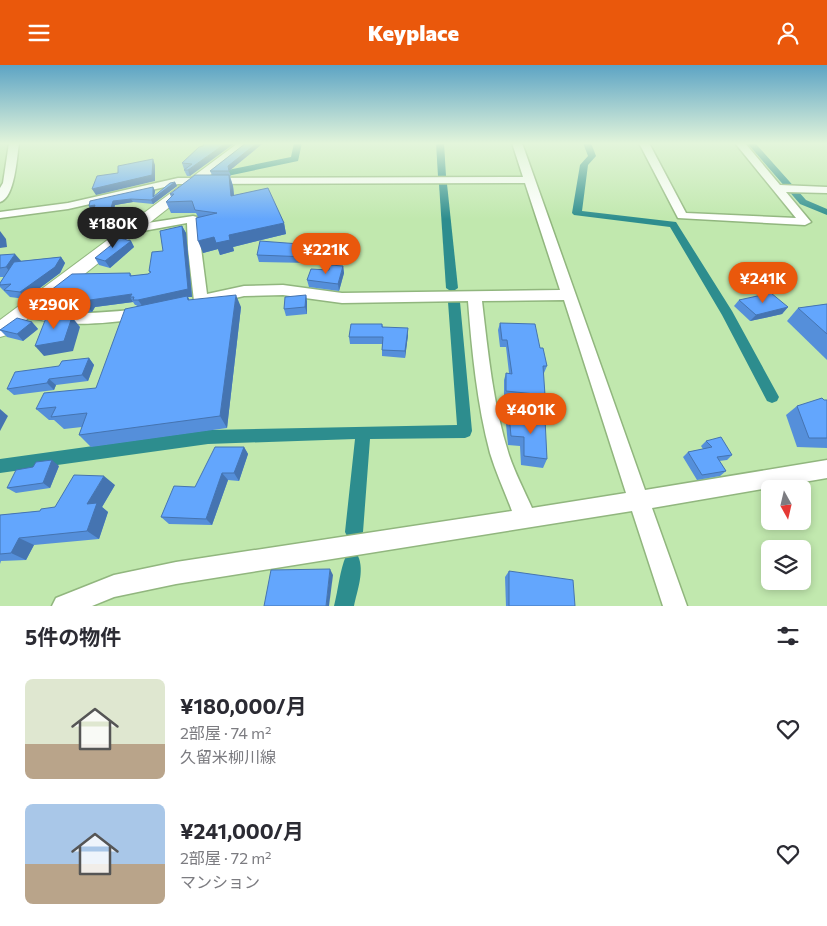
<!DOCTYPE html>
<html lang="ja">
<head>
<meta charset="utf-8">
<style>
  :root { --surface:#fff; --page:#f2f2f3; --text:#2b2b33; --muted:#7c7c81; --accent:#ea580c }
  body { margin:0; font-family:Commissioner,"Noto Sans JP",sans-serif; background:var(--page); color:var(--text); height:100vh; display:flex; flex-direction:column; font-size:19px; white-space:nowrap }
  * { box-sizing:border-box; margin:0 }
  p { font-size:16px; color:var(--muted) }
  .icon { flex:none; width:28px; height:28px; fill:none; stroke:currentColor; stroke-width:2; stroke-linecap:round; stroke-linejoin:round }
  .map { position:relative; height:541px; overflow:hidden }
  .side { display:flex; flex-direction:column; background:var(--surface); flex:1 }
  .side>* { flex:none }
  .needle { width:32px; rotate:172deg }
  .fabs { position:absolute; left:761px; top:415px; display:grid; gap:10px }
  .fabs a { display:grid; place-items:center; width:50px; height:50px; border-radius:8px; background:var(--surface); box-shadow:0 2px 8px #0003; font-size:25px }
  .price { position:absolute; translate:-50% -42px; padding:0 11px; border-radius:18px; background:var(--accent); color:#fff; font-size:16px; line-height:32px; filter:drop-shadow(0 1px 2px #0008) }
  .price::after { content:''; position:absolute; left:50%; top:30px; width:15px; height:11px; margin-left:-8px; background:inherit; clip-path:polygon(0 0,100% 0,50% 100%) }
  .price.on { background:#222; color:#fff }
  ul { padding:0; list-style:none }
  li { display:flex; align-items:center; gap:15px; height:125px; padding:0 25px }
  li span { display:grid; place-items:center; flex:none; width:140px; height:100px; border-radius:8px; color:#555 }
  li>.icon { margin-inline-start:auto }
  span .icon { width:60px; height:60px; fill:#fffc; stroke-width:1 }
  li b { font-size:21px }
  h2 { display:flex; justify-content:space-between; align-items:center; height:60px; padding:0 25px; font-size:21px }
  header { display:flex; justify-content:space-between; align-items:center; height:65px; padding:0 25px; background:var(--accent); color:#fff; font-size:22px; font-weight:800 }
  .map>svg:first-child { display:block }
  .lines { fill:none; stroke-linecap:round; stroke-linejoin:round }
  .canal { fill:#2d8d8e; fill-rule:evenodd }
  .minor-casing { stroke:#91b67e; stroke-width:3 }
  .major-casing { stroke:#91b67e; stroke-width:2 }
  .minor { fill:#fff; fill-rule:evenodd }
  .major { fill:#fff; fill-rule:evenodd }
  .wall { fill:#558fda }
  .shaded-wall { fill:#4574b1 }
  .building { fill:#63a6fd; stroke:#4574b1 }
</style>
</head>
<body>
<header><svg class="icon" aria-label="menu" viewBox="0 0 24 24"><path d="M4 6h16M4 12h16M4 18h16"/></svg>Keyplace<svg class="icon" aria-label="person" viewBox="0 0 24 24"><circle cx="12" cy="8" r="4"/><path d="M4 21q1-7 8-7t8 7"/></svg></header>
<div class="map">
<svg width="827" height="541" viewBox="0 0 827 541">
  <rect width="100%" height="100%" fill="#c1e8ae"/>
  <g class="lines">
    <g class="canal">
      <polygon points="294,78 302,78 298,96 213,114 209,111 213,108 291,92"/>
      <polygon points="436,78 444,78 446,111 442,114 438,111"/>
      <polygon points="583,78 591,78 596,91 588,100 582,146 676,157 732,246 779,332 777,336 772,338 767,336 722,250 670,162 574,150 572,148 580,100 588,91"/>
      <polygon points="747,78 755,78 806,135 827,144 827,150 800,139"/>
      <polygon points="443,116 447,119 458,223 452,227 446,223 439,119"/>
      <polygon points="454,233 460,237 472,366 470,371 465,373 370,374 363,467 360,473 354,476 348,473 345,467 355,374 208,379 0,408 0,394 208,365 457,360 448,237"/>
      <path d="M352 488 358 491C365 506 357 526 354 541H334C338 526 340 504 346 491Z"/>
    </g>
    <defs>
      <g id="minor">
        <path d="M9 78H19C17 91 15 133 0 137V123L3 118Z"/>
        <path d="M512 78H522L645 425 827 395V413L652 443 687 541H663L632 446 176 519 114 532 92 541H52L56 533 114 510 176 497 512 446C505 427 496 408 490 388 477 339 472 287 468 236L342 238 283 230 244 231 201 241 196 239 194 236 188 184 187 158 132 168 126 164 128 161 193 151 197 152 207 229 244 221 283 220 342 228 560 225 525 118 178 119 68 144 0 153V147L68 138 178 113 523 112ZM564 235 626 428 532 443C524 425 515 408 509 390 493 340 488 287 482 236Z"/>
        <polygon points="639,78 649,78 686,148 796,153 735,78 745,78 780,120 827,122 827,128 786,127 811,157 805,160 678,153"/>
        <path d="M25 241C70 252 97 248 142 244L147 245 149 249 147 253 142 254C95 259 67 263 20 250L18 246 20 242Z"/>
      </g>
      <polygon id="major" points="238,78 251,78 7,270 0,272 0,255"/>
    </defs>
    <use href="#minor" class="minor-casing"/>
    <use href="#major" class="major-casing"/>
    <use href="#minor" class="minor"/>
    <use href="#major" class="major"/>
  </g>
  <g class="wall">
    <polygon points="246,78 262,78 262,79 229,106 231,111 230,111 233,121 234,130 284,158 286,169 233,182 234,186 220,190 218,184 203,188 198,152 196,148 171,148 166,137 171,132 170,129 212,110 210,106"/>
    <polygon points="199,82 190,111 187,111 184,105 186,104 184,104 182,98"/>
    <polygon points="175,117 177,121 153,139 133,137 115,140 110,161 105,169 92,166 89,162 96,151 95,151 93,147 94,144 91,145 89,141 153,122 155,126 154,131"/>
    <polygon points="182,161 186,168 192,232 188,232 189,235 241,242 227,363 91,382 79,370 82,362 64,364 54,355 49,355 36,344 96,323 137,241 136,240 135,240 133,237 95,242 92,247 81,248 60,247 59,245 58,246 45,243 38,235 130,208 132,211 148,209 150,208 149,206 163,186"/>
    <polygon points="131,176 134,182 110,203 99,200 95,193"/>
    <polygon points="313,180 315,186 310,198 259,197 257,190"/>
    <polygon points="0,190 21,196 61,192 65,198 60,208 25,234 10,232 0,222 0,218 4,212 0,212"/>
    <polygon points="343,201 344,208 339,226 309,222 307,215 329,205"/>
    <polygon points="306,230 307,237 307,249 286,251 284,244"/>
    <polygon points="739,235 788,242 782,249 750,256 734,241"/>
    <polygon points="827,239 827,295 787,256 798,243"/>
    <polygon points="32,257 38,264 23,276 7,272 0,265"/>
    <polygon points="500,258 540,283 547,301 544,308 543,308 545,330 543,337 504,333 504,315 506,308 509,308 506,282 500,282 498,265"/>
    <polygon points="382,259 383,262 408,270 405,293 382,291 382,279 350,279 349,272"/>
    <polygon points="89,293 94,300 88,316 56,320 54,325 14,330 7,324 59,301"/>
    <polygon points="824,335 827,335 827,383 797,382 786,350 797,341"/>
    <polygon points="509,350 547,394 543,403 521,400 520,381 508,380 506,359"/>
    <polygon points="706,376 732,390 727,395 719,396 726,406 720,411 697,415 683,392 688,387 703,384 701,381"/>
    <polygon points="244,382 248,389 239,416 228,415 212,460 169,459 161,452 195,422"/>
    <polygon points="59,401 50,423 16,428 7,423"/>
    <polygon points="115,420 102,442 108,447 99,474 34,480 26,495 1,496 0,499 0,450 40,446 55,442"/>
    <polygon points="509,506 575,541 506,541 505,512"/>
  </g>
  <g class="shaded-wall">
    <polygon points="226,78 235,78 190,111 188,105"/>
    <polygon points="257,78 262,78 262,79 229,106 228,101"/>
    <polygon points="153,94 155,100 155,116 96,130 92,124"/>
    <polygon points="229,110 233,121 235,142 231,131"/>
    <polygon points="175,117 177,121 153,139 151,135 153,132 153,122 155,126 154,132"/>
    <polygon points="131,134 133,137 115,140 110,161 105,169 103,165 113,136"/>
    <polygon points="95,140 97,144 91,145 89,141"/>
    <polygon points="93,147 99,147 101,150 95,151"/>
    <polygon points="284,158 286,169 233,182 234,186 220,190 218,184 203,188 198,176 214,172 229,170"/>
    <polygon points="182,161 186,168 192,232 188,232 194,244 143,242 138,235"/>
    <polygon points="0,166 6,174 7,182 0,183"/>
    <polygon points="131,176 134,182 110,203 105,196"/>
    <polygon points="313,180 315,186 310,198 308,192"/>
    <polygon points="15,189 22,197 13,211 6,202"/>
    <polygon points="61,192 65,198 60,208 25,234 20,227"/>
    <polygon points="343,201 344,208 339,226 338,219"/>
    <polygon points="132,229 130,232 133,237 95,242 92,247 86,240 90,235"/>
    <polygon points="236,230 241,242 227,363 220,351"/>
    <polygon points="306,230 307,237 307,249 305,242"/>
    <polygon points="56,235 54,239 59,245 58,246 51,239"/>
    <polygon points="788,242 782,249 750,256 756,250"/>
    <polygon points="72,252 80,262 73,286 44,291 35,281"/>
    <polygon points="32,257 38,264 23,276 17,269"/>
    <polygon points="408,263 408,270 405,293 405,286"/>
    <polygon points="89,293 94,300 88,316 82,310"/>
    <polygon points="49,314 56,320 54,325 47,318"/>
    <polygon points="0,344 8,351 0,366"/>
    <polygon points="244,382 248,389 239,416 234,408"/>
    <polygon points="52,395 59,401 50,423 43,418"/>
    <polygon points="222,408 228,415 212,460 206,454"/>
    <polygon points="104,411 115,420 102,442 108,447 99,474 87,466 87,439"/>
    <polygon points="19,473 34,480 26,495 11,488"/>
    <polygon points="330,504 333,510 329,541 326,541"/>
  </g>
  <g class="building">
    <polygon points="204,78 226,78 188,105 184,105 192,99 182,98 199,82 203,81"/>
    <polygon points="246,78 257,78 228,101 229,106 210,106"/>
    <polygon points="153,94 152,110 92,124 97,111 118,108 118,101"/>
    <polygon points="195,110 229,110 231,131 268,123 284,158 229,170 230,175 216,178 214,172 198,176 196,153 217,148 195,145 192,136 166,137 174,129 170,129"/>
    <polygon points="175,117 151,135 131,134 113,136 107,157 103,165 89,162 99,147 93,147 95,140 89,141 90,136 153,122 153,132 170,118"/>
    <polygon points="182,161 188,224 138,235 133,235 134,232 130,232 132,229 90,235 86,240 75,241 54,239 56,235 51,239 38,235 72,209 130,208 130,211 148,209 151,207 149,206 152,187 163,186 160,166"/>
    <polygon points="120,173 131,176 105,196 95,193"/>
    <polygon points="260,176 313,180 308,192 257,190"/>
    <polygon points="15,189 6,202 0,203 0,190"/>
    <polygon points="61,192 55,202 20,227 4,225 11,219 0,220 0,218 14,197"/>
    <polygon points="330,200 343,201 338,219 307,215 311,204 329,205"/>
    <polygon points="771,228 788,242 756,250 739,235"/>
    <polygon points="236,230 220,351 79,370 87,348 51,352 56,342 36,344 44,328 96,323 125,244 187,231 188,235"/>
    <polygon points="306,230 305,242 284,244 285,232"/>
    <polygon points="827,239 827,269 798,243"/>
    <polygon points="57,251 72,252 64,276 35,281 46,253"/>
    <polygon points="17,253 32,257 17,269 0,265"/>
    <polygon points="500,258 535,259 540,283 543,283 547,301 543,301 545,330 506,326 506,308 512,309 507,275 502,275"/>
    <polygon points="351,259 382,259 382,262 408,263 405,286 382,285 383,272 349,272"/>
    <polygon points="89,293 82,310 49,314 47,318 7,324 15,307 59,301 62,296"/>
    <polygon points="822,333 824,335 827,335 827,373 809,373 797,341"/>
    <polygon points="509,350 545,354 547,394 524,391 524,372 511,371"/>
    <polygon points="721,372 732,390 717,392 726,406 702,410 688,387 712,382 706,376"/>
    <polygon points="215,382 244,382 234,408 222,408 206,454 161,452 174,421 195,422"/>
    <polygon points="52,395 43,418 7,423 16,405 33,402 36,397"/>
    <polygon points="74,410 104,411 87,439 97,438 87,466 19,473 11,488 0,489 0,450 40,446 41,444 55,442"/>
    <polygon points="330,504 326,541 264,541 271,505"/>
    <polygon points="509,506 573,515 575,541 509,541"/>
  </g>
  <linearGradient id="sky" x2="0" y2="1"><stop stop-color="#5da4c4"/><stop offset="0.51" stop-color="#e3f5db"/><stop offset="1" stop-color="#e3f5db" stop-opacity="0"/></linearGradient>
  <rect width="827" height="154" fill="url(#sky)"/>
</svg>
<div class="fabs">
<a><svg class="needle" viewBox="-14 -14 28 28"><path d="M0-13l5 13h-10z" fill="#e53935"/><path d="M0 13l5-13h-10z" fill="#7c7c81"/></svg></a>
<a><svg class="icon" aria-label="layers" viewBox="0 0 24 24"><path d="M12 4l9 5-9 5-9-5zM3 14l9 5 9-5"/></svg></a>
</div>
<b class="price on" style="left:113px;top:184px">¥180K</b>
<b class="price" style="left:326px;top:210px">¥221K</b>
<b class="price" style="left:763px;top:239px">¥241K</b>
<b class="price" style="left:54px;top:265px">¥290K</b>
<b class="price" style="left:531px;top:370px">¥401K</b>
</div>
<section class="side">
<h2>5件の物件<svg class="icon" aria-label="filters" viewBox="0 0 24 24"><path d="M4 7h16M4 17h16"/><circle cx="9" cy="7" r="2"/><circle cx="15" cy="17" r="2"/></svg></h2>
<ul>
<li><span style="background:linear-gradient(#dfe7d0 65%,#b9a48a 0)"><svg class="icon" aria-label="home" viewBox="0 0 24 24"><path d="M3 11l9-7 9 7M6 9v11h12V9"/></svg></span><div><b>¥180,000/月</b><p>2部屋 · 74 m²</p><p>久留米柳川線</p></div><svg class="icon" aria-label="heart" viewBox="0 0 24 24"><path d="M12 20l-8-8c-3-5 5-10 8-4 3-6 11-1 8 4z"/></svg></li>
<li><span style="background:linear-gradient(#a9c7e8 60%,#b9a48a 0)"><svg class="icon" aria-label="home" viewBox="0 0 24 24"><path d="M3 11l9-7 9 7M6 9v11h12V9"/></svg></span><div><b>¥241,000/月</b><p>2部屋 · 72 m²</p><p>マンション</p></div><svg class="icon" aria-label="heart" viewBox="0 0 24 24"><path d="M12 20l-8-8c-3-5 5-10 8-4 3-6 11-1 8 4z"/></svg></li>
</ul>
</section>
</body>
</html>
